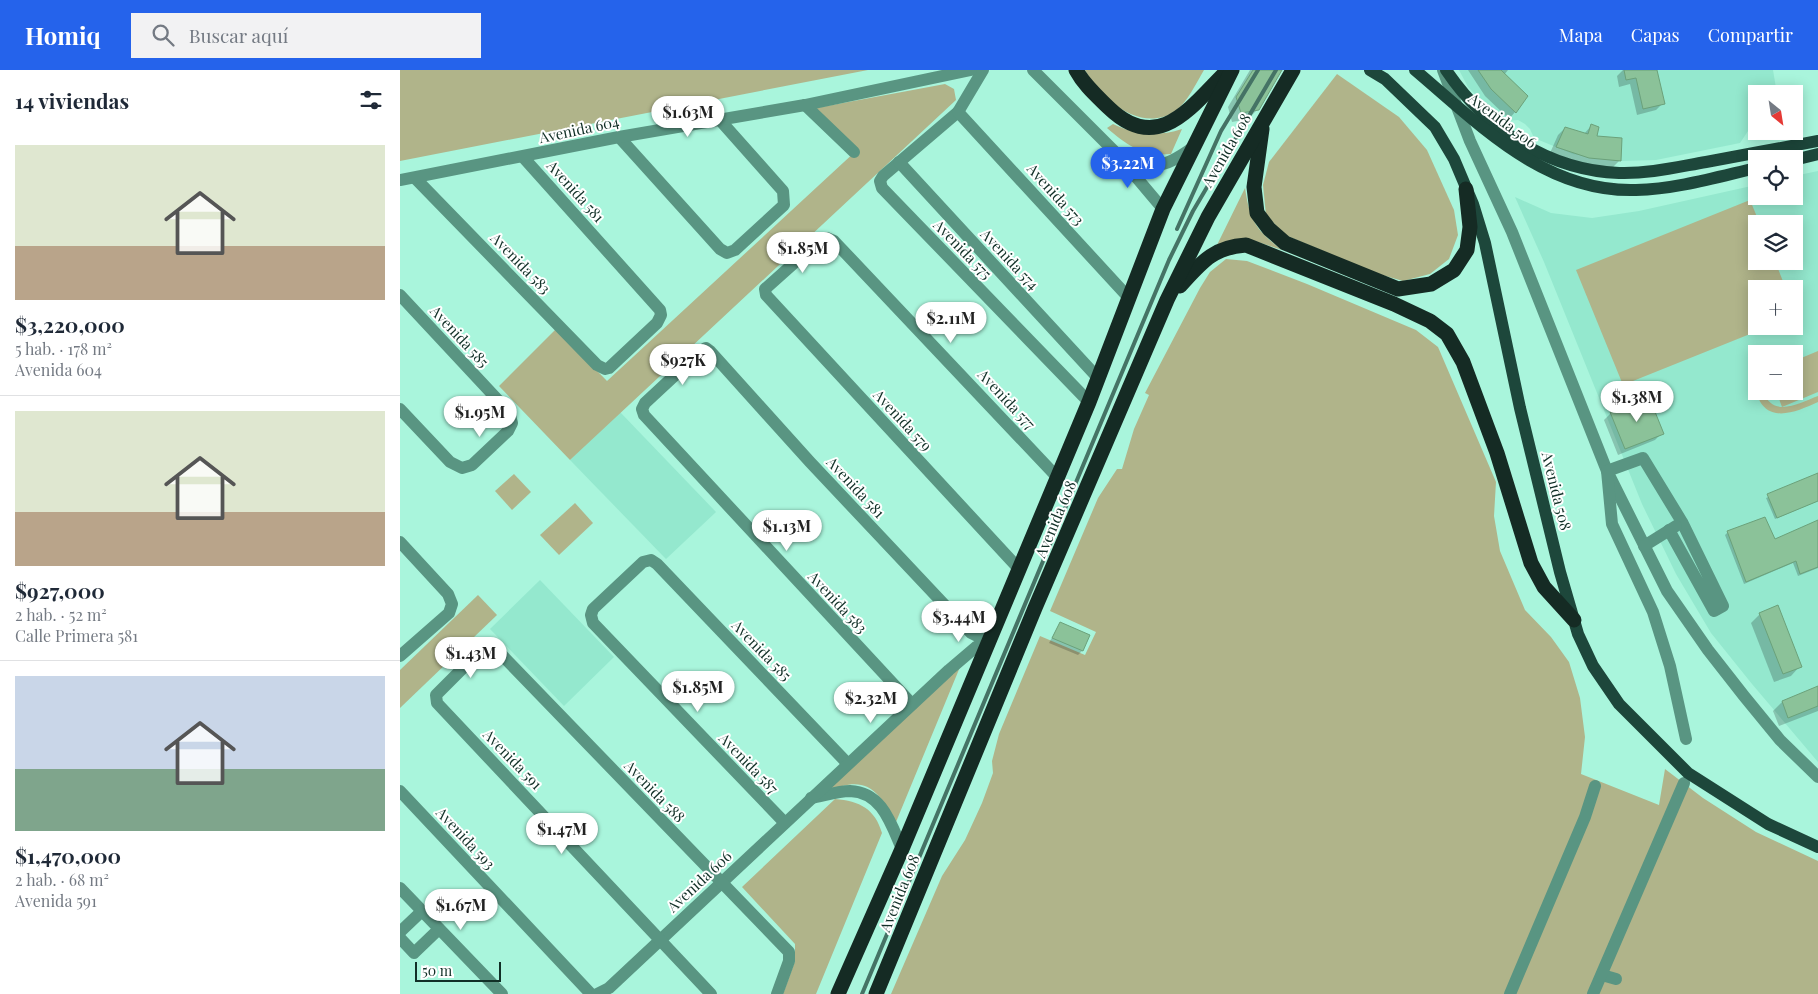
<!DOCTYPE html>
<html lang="es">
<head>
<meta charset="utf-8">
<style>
  :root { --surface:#fff; --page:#f2f2f3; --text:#1f2937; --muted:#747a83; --line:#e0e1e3; --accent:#2563eb }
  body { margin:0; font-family:"Playfair Display",serif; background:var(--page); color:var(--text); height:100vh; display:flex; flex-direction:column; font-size:19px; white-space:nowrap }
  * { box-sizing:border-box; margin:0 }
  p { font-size:16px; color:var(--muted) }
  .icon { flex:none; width:28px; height:28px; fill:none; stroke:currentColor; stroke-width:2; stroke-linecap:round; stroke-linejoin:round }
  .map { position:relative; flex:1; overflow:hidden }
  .panel { display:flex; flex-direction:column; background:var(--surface); width:400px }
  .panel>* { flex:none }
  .needle { width:32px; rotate:150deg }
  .buttons { position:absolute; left:1348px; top:15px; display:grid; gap:10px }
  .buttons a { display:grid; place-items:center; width:55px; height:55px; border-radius:0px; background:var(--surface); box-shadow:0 2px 12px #0003; font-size:25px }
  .scale { position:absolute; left:15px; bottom:12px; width:86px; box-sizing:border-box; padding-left:5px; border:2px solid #113027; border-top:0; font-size:14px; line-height:18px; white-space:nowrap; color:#113027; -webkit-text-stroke:4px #fff; paint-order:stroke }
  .price { position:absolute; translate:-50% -42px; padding:0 11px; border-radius:18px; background:#fff; color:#222; font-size:16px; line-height:32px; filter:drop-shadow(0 1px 2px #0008) }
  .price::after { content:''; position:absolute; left:50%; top:30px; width:15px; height:11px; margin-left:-8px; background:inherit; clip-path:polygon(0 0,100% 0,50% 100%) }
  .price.current { background:var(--accent); color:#fff }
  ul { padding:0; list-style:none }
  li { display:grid; align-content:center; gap:10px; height:265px; padding:0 15px }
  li+li { border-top:1px solid var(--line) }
  li span { display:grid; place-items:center; height:155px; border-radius:0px; color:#555 }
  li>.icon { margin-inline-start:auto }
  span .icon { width:90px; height:90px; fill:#fffc; stroke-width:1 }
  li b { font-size:21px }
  h2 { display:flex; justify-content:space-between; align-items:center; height:60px; padding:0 15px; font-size:21px }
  header { display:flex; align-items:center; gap:30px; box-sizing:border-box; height:70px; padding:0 25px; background:var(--accent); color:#fff }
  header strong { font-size:24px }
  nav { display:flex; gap:28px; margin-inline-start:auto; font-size:18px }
  .search { width:350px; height:45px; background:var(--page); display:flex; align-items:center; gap:12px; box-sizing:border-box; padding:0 18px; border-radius:0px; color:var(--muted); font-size:19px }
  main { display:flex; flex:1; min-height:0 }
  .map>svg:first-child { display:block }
  .built { fill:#94e8ce; fill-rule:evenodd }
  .green { fill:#b0b48a }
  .shadow { fill:#0003 }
  .building { fill:#8bc299; stroke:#6ba17a }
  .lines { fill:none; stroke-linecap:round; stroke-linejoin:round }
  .minor { stroke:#599582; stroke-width:12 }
  .major { stroke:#1d473b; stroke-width:12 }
  .highway { stroke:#152b24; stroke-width:15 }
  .rail { stroke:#457365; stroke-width:4 }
  .major-bridge { stroke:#1d473b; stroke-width:12 }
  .labels { text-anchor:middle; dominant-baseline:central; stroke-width:4; stroke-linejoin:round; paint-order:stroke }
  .street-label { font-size:15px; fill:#113027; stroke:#fff }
</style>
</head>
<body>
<header>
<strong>Homiq</strong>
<div class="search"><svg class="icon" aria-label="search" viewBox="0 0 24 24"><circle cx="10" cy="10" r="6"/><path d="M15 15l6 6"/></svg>Buscar aquí</div>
<nav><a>Mapa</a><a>Capas</a><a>Compartir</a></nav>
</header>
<main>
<section class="panel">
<h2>14 viviendas<svg class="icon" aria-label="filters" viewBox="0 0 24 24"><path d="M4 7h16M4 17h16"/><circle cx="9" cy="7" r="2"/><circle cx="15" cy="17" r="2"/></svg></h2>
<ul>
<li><span style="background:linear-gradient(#dfe7d0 65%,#b9a48a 0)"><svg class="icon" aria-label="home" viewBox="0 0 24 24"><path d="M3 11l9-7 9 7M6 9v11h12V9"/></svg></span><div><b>$3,220,000</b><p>5 hab. · 178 m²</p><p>Avenida 604</p></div></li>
<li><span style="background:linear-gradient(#dfe7d0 65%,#b9a48a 0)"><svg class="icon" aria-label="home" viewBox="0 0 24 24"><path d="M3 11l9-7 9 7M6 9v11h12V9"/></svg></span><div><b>$927,000</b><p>2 hab. · 52 m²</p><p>Calle Primera 581</p></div></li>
<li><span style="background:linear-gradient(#c9d6e8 60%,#7fa58c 0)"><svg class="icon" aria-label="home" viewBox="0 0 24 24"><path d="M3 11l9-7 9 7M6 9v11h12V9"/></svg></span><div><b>$1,470,000</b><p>2 hab. · 68 m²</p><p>Avenida 591</p></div></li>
</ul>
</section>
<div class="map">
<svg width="1418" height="924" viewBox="0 0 1418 924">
  <rect width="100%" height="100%" fill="#a9f5dc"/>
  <g class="built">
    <polygon points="1059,0 1373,0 1377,24 1356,24 1356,57 1350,58 1340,73 1256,90 1220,91 1173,84 1134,68 1130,59 1125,54 1118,50 1107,51 1079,28 1068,17"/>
    <path d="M1418 101V692L1352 614 1311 563 1276 504 1242 434 1144 192 1115 127 1151 143 1192 148 1239 141 1356 115V126H1394V106ZM1356 154H1394V191H1356ZM1356 219H1394V256H1356ZM1356 284H1394V321H1356Z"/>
    <polygon points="220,342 316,442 266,489 170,390"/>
    <polygon points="140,510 214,587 164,636 90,559"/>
  </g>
  <g class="green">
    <polygon points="0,0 468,0 0,91"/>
    <path d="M685 0H804C796 13 788 32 775 41 742 64 701 30 685 0Z"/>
    <polygon points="937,4 999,47 1027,80 1054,140 1058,165 1049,189 1030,204 1003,211 975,203 885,165 866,145 863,115 869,92"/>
    <polygon points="545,14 554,19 556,30 170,390 99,316 156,259 207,311 457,80 416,38"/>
    <path d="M713 54C736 65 757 67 782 59L771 84C744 87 728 76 707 58Z"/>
    <path d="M845 118C850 151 856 160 882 180L855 171 817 175Z"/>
    <polygon points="1350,130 1360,154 1356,154 1356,191 1375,191 1386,219 1356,219 1356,256 1370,256 1223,315 1176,200"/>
    <polygon points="826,189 847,191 907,214 1016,260 1038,277 1096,412 1094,446 1100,481 1125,540 1151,567 1169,592 1180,628 1185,667 1181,704 1259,735 1265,699 1303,728 1356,762 1418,791 1418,924 491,924 542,806 565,770 582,733 593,703 592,691 599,664 640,566 685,585 696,562 650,541 698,428 717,399 722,399 734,359 749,325 745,323 800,218 810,202"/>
    <polygon points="1418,281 1418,322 1382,337 1376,321 1394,321 1394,291"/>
    <path d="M1356 321H1363C1373 349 1399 333 1418 326V332C1396 342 1365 356 1356 321Z"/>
    <polygon points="114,404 131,422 112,440 95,421"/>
    <polygon points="175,433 193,453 159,485 140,465"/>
    <polygon points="78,525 97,545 0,638 0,600"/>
    <path d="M560 597 496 752C477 719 467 705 427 721Z"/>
    <path d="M435 729C460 731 475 739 482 763L416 924H383L395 891V874L342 817Z"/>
  </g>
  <g class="shadow">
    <polygon points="850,0 881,0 858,39 848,49 832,52 828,37"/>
    <polygon points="1068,0 1108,0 1104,5 1115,42 1109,49 1085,26"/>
    <polygon points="1223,0 1256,0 1263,33 1256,40 1237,45 1230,14 1219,17 1217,6"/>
    <polygon points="1191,56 1196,67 1220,90 1213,97 1181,94 1150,83 1158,65 1165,58 1184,64"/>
    <polygon points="1211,343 1262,363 1255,370 1218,385 1204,350"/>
    <polygon points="1418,404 1418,431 1375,449 1366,428"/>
    <polygon points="1418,451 1418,498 1398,506 1393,493 1344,514 1325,465 1328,462 1374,470"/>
    <polygon points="1360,544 1400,596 1391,606 1374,612 1351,553"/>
    <polygon points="660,553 682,581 678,585 649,573"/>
    <polygon points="1418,618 1418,641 1379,656 1373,641 1382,632"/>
  </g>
  <g class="building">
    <polygon points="853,0 882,0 859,40 841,43 836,27"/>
    <polygon points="1078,0 1101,0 1128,26 1116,43 1091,19"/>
    <polygon points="1224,0 1257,0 1265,34 1243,39 1236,8 1226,10"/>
    <polygon points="1191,54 1199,57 1197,66 1222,68 1221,91 1189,88 1156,77 1165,57 1188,64"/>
    <polygon points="1249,327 1264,364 1225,379 1210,342"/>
    <polygon points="1418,403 1418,431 1377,448 1367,424"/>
    <polygon points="1365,447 1375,469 1418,450 1418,497 1400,504 1396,491 1346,512 1327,461"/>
    <polygon points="1378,535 1402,597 1383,604 1359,543"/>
    <polygon points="660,552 690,565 683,581 652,568"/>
    <polygon points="1418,616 1418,636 1388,648 1382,631"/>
  </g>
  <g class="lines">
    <g class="minor">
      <polyline points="583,0 558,42 483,106 480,111 482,118 689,332"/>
      <polyline points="633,0 715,82 763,139"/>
      <polyline points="1043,0 1070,71 1112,162 1207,401 1267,521 1308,580 1344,626 1380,670 1418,707"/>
      <polyline points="405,35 454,82"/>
      <polyline points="558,42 729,228"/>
      <polyline points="219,67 320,179 327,183 335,180 384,135 383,121 319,49"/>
      <path d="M719 84C751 101 763 99 792 78"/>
      <polyline points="499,92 698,308"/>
      <polyline points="15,108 197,295 205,299 209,298 257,253 261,245 260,240 123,87"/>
      <polyline points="0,110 219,67 405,35 571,0"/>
      <polyline points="0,225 109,342 112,353 108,361 72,395 62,398 50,392 0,339"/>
      <polyline points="1269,460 1314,541 1323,536 1282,452 1243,388 1207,401 1212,454 1253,542 1270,596 1286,669"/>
      <polyline points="0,472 48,524 52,534 49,543 0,586"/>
      <polyline points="1244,476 1276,456"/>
      <polyline points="619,499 366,225 365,219 421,169 427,168 434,171 657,407"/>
      <polyline points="512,634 244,345 242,339 245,333 301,281 306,278 310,281 410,392 571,563 587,571"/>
      <polyline points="0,721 191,924"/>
      <path d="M411 728C423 726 438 721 450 721 482 722 491 754 502 779"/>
      <polyline points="385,753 193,553 191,545 193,539 243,492 251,490 257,494 448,694"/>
      <polyline points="0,818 102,924"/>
      <polyline points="0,862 22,841"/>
      <polyline points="0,868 14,883 39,859"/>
      <polyline points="1202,905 1216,909"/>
      <polyline points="197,924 209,918 549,600 576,577 587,571"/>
      <polyline points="311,924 37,633 36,625 78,583 91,577 100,583 389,882 389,891 377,924"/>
      <polyline points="1110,924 1185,747 1195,716"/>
      <polyline points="1193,924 1284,713"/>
    </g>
    <g class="major">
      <polyline points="970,0 985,9 1035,57 1054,89 1073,134 1085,173 1120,338 1160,502 1178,564 1193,596 1219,634 1288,703 1368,754 1418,777"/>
      <path d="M1046 0C1085 58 1147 100 1219 103 1248 104 1277 97 1306 92 1343 85 1381 78 1418 71"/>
      <polyline points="1394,90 1418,84"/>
    </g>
    <g class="highway">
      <path d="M676 0C684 15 697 26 709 38 758 85 791 37 825 3"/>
      <polyline points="862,59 854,117 857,143 869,159 885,173 998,219 1031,214 1054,200 1067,180 1070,157 1066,119"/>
      <path d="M780 216C801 193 813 177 846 175L994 234 1030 251 1047 264 1063 292 1097 383 1131 493 1144 517 1174 550"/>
      <polyline points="438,924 502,779 689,332 763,139 832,0"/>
      <polyline points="476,924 635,538 767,230 808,147 893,0"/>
    </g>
    <g class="rail">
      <polyline points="777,159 821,61 858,0"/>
      <polyline points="462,924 769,190 793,141 876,0"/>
    </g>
    <path class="major-bridge" d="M1015 0C1080 55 1145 123 1236 120 1276 119 1317 107 1356 98"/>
  </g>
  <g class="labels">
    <g class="street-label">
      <text transform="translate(1103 50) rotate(37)">Avenida 506</text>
      <text transform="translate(179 59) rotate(-12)">Avenida 604</text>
      <text transform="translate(826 80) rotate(-60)">Avenida 608</text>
      <text transform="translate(176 121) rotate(48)">Avenida 581</text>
      <text transform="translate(656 124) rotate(48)">Avenida 573</text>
      <text transform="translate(563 179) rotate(46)">Avenida 575</text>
      <text transform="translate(610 189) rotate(47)">Avenida 574</text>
      <text transform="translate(121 193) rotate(46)">Avenida 583</text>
      <text transform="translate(60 266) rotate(47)">Avenida 585</text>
      <text transform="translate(607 329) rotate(47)">Avenida 577</text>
      <text transform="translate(503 350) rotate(47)">Avenida 579</text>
      <text transform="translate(456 417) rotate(47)">Avenida 581</text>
      <text transform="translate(1157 421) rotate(76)">Avenida 508</text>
      <text transform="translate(655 449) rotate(-67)">Avenida 608</text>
      <text transform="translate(438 532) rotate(47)">Avenida 583</text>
      <text transform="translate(362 580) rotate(46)">Avenida 585</text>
      <text transform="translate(113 689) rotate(46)">Avenida 591</text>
      <text transform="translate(349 693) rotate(46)">Avenida 587</text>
      <text transform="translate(255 721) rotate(46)">Avenida 588</text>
      <text transform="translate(66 768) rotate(47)">Avenida 593</text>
      <text transform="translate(299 811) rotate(-43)">Avenida 606</text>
      <text transform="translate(499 823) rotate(-68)">Avenida 608</text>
    </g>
  </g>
</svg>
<div class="buttons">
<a><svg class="needle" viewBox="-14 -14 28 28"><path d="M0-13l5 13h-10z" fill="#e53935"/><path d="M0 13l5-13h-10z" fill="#747a83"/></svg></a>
<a><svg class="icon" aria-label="locate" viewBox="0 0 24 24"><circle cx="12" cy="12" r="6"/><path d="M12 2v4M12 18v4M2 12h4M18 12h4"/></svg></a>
<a><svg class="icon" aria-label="layers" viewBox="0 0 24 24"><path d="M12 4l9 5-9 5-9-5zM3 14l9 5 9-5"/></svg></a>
<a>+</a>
<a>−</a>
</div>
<div class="scale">50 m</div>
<b class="price" style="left:288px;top:68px">$1.63M</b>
<b class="price current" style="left:728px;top:119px">$3.22M</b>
<b class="price" style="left:403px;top:204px">$1.85M</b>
<b class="price" style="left:551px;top:274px">$2.11M</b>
<b class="price" style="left:283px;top:316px">$927K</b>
<b class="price" style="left:1237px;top:353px">$1.38M</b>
<b class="price" style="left:80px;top:368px">$1.95M</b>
<b class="price" style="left:387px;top:482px">$1.13M</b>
<b class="price" style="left:559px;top:573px">$3.44M</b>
<b class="price" style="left:71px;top:609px">$1.43M</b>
<b class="price" style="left:298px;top:643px">$1.85M</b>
<b class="price" style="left:471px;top:654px">$2.32M</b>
<b class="price" style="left:162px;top:785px">$1.47M</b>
<b class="price" style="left:61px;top:861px">$1.67M</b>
</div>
</main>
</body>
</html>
